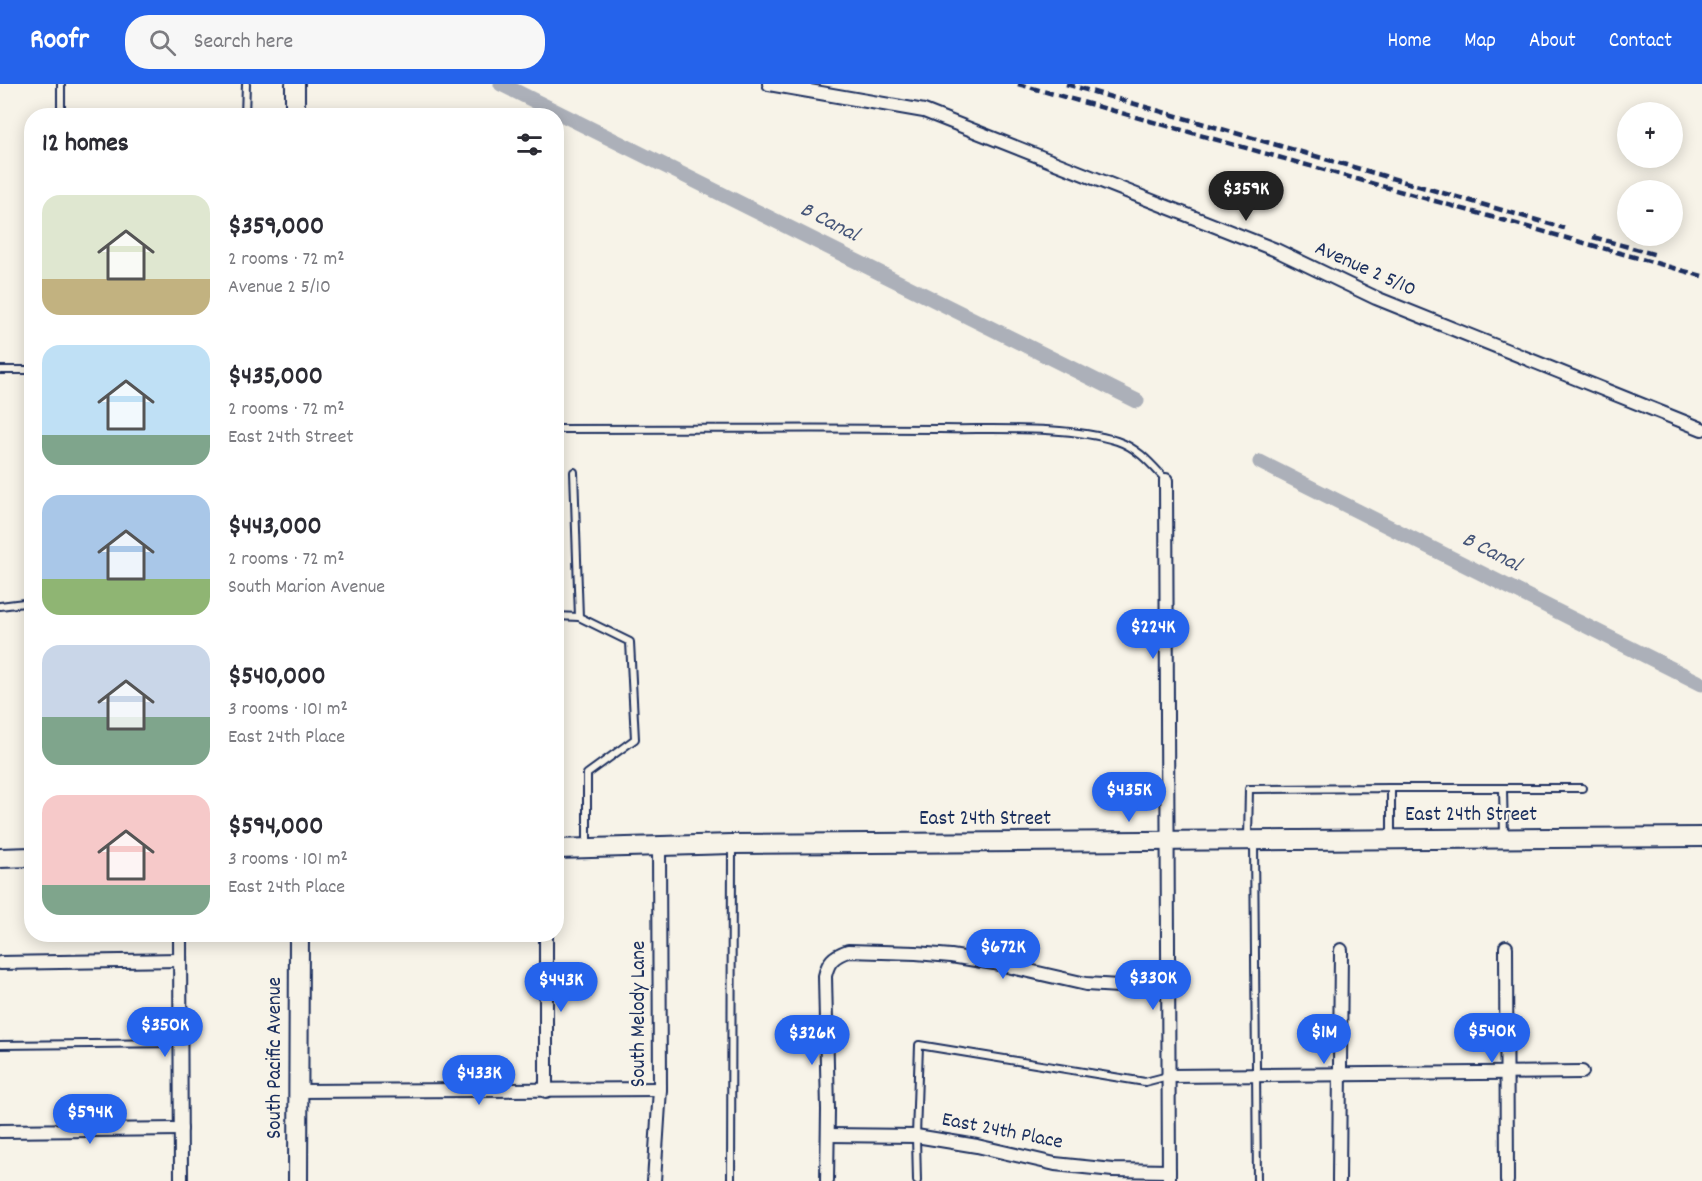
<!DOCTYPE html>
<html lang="en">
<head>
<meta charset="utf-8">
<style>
  :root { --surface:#fff; --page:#f7f7f7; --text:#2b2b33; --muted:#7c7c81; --accent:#2563eb }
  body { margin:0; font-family:Dekko,sans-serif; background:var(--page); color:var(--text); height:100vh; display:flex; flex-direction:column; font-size:22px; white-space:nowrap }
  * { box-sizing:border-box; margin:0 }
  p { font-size:20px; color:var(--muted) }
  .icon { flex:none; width:33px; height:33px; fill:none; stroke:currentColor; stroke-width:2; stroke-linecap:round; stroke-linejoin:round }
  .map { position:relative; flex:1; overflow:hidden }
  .panel { position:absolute; left:24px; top:24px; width:540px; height:834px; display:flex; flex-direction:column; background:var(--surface); border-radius:24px; box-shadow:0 3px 15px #0003 }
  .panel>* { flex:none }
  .tools { position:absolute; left:1617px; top:18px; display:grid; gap:12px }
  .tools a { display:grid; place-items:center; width:66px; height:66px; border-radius:50%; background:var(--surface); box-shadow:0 3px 15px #0003; font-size:30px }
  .price { position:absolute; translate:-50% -51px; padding:0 14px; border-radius:21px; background:var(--accent); color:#fff; font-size:20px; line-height:39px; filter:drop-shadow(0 2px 3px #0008) }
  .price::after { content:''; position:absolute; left:50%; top:36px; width:18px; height:14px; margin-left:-9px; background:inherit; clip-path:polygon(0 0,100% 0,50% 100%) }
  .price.current { background:#222; color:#fff }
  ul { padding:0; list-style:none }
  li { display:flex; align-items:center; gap:18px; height:150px; padding:0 18px }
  li span { display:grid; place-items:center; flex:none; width:168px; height:120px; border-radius:18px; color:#555 }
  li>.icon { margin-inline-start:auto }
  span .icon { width:72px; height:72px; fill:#fffc; stroke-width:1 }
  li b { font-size:26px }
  h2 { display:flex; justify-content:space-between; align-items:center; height:72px; padding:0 18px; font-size:26px }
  header { display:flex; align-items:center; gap:36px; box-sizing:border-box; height:84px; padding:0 30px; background:var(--accent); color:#fff }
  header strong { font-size:28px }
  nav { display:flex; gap:33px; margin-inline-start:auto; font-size:21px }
  .search { width:420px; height:54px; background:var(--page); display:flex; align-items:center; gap:15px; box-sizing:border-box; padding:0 21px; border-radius:24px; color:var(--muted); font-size:22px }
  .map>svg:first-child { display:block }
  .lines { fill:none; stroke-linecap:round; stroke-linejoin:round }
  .canal { stroke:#acb0b9; stroke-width:15 }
  .service-casing { stroke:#1b2f5e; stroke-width:10 }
  .minor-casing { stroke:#1b2f5e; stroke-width:16 }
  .secondary-casing { stroke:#1b2f5e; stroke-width:22 }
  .service { stroke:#f7f3e8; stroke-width:6 }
  .minor { stroke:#f7f3e8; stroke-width:12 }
  .secondary { stroke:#f7f3e8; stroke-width:18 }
  .rail { stroke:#1b2f5e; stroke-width:4.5; stroke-dasharray:9 4.5; stroke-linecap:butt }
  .labels { text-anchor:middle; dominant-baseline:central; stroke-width:4.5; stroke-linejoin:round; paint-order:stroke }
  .street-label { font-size:21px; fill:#1b2f5e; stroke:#f7f3e8 }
  .water-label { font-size:22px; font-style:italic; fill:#465679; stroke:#f7f3e8 }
</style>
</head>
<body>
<header>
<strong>Roofr</strong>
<div class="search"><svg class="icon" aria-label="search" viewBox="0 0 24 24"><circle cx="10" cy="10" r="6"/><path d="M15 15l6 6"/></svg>Search here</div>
<nav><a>Home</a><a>Map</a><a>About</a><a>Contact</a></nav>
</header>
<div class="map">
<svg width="1702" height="1097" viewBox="0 0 1702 1097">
  <rect width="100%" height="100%" fill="#f7f3e8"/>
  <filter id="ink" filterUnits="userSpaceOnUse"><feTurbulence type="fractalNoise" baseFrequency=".0167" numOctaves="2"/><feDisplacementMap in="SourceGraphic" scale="12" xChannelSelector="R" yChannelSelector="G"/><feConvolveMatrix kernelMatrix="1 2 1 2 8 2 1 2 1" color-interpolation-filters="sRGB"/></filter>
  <g filter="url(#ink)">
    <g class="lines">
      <g class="canal">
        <polyline points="501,0 1137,317"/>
        <polyline points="1260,378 1702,600"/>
      </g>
      <defs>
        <g id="service">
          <polyline points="61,0 61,32"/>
          <polyline points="245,32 246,0"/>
          <polyline points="0,286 32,286"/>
          <path d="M556 345C684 345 812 344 940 345 992 346 1067 341 1117 357 1138 364 1151 380 1166 396"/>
          <polyline points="574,388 579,533 630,558 635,655 587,690 587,761"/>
          <polyline points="0,522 32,518"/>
          <polyline points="556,532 579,533"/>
          <polyline points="1391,704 1582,704"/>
          <polyline points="1503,705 1504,752"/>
          <polyline points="1248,754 1249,705 1391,704 1391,754"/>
          <polyline points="1254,759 1257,1097"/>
          <polyline points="0,961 180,959"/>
          <polyline points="731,1097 732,762"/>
          <polyline points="917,1097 916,1052 919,961 1145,998 1168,992"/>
        </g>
        <g id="minor">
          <polyline points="769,0 924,27 1276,166 1376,214 1702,345"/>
          <polyline points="1166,396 1169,1097"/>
          <polyline points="180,850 181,1097"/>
          <polyline points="546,850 546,1007"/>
          <polyline points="1506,863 1507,1097"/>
          <polyline points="0,879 180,876"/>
          <polyline points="1168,992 1582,988"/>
          <polyline points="298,1007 660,1005"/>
          <polyline points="0,1047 181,1045"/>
          <polyline points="828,1051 916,1052 977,1062 1055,1080 1113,1086 1169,1087"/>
          <polyline points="654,1097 660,1005 659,762"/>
          <path d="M827 1097 828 1026 825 892C828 878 833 872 848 867L916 869 951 872 994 879 1086 900 1168 905"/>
          <polyline points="1339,1097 1341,866"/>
        </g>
        <g id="secondary">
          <polyline points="295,0 295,32"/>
          <polyline points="556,765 732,760 1702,753"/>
          <polyline points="0,774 32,773"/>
          <polyline points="298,1097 299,850"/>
        </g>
      </defs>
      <use href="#service" class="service-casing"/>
      <use href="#minor" class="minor-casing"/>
      <use href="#secondary" class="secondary-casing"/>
      <use href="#service" class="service"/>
      <use href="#minor" class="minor"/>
      <use href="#secondary" class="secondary"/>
      <g class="rail">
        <polyline points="1018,0 1702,192"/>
        <polyline points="1066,0 1564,144"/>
        <polyline points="1593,153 1657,171"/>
      </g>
    </g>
  </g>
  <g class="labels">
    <g class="street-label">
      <text transform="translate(1365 186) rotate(24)">Avenue 2 5/10</text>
      <text x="1471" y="732">East 24th Street</text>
      <text x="985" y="736">East 24th Street</text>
      <text transform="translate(640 930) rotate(-90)">South Melody Lane</text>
      <text transform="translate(276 974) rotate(-90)">South Pacific Avenue</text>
      <text transform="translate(1002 1048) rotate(11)">East 24th Place</text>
    </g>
    <g class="water-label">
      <text transform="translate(829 139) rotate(27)">B Canal</text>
      <text transform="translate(1491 469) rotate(27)">B Canal</text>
    </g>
  </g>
</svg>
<div class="tools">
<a>+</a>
<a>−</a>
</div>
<b class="price current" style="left:1246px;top:138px">$359K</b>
<b class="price" style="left:1153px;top:576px">$224K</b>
<b class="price" style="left:1129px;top:739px">$435K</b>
<b class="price" style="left:1003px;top:896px">$672K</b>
<b class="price" style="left:1153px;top:927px">$330K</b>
<b class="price" style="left:561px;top:929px">$443K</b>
<b class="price" style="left:165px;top:974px">$350K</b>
<b class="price" style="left:1492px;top:980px">$540K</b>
<b class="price" style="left:1324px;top:981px">$1M</b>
<b class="price" style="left:812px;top:982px">$326K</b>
<b class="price" style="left:479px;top:1022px">$433K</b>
<b class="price" style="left:90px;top:1061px">$594K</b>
<section class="panel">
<h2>12 homes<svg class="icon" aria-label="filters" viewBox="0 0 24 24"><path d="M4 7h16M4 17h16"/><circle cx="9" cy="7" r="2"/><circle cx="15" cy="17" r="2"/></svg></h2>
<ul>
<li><span style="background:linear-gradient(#dfe7d0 70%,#c2b280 0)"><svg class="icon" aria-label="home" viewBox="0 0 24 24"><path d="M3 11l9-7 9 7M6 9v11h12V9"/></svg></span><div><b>$359,000</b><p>2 rooms · 72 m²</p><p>Avenue 2 5/10</p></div></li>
<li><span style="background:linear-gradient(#bfe0f5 75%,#7fa58c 0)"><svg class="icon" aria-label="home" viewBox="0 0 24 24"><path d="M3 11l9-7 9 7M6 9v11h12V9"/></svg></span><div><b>$435,000</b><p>2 rooms · 72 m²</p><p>East 24th Street</p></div></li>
<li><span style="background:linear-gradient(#a9c7e8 70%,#8fb573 0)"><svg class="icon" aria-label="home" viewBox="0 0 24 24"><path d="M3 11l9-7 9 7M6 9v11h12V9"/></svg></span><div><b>$443,000</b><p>2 rooms · 72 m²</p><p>South Marion Avenue</p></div></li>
<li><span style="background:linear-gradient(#c9d6e8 60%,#7fa58c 0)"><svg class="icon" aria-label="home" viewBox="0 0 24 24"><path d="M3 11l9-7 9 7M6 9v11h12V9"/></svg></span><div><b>$540,000</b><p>3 rooms · 101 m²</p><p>East 24th Place</p></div></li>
<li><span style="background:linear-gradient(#f6c9c9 75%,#7fa58c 0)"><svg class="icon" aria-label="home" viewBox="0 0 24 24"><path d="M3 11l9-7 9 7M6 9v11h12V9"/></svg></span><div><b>$594,000</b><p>3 rooms · 101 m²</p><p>East 24th Place</p></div></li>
</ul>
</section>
</div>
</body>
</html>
